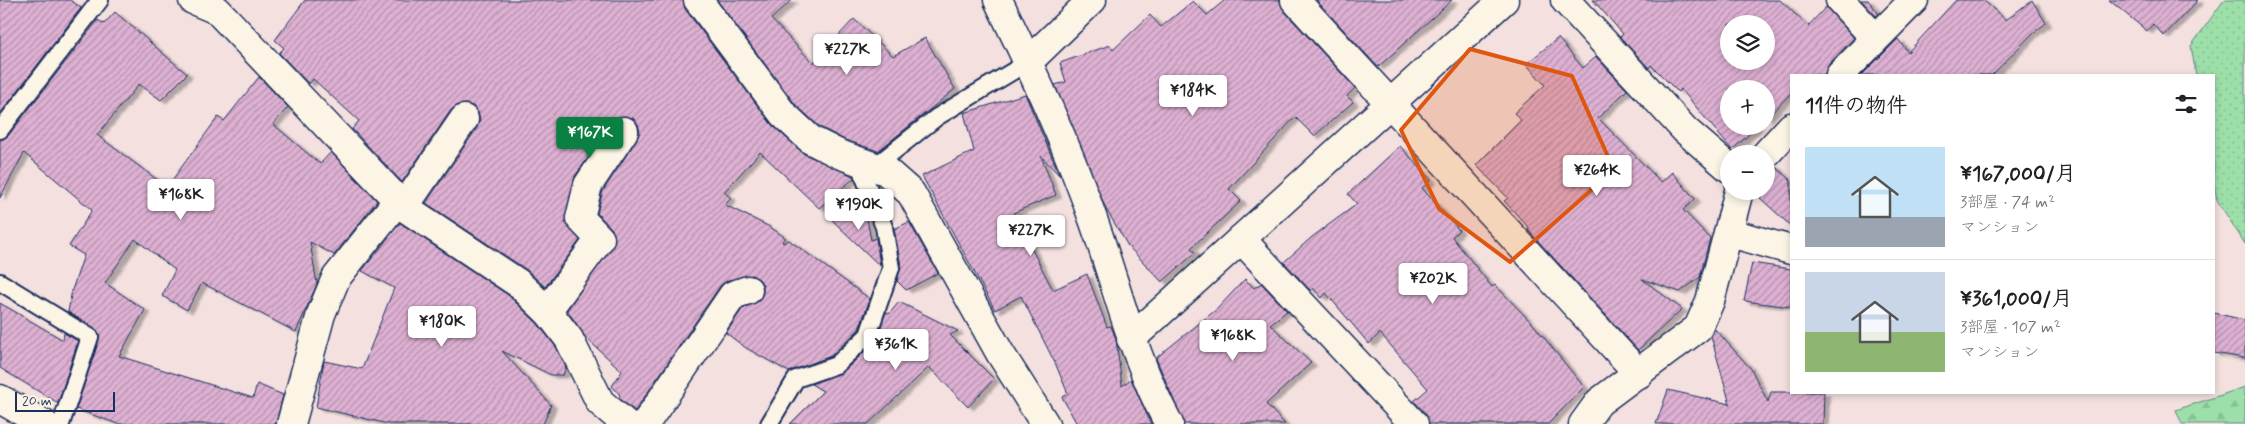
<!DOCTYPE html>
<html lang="ja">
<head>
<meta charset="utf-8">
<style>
  :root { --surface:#fff; --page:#f6f6f6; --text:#202124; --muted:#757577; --line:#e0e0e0; --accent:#0b8043 }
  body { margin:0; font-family:Mynerve,"Klee One",sans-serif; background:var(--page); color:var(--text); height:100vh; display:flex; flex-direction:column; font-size:19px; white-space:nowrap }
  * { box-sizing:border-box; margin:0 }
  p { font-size:16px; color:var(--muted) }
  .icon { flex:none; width:28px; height:28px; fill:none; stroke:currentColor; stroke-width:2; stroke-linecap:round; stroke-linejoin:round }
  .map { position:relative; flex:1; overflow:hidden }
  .panel { position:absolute; left:1790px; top:74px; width:425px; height:320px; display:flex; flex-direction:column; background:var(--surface); border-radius:0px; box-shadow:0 2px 8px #0003 }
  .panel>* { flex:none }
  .tools { position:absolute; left:1720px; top:15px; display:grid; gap:10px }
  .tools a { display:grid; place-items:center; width:55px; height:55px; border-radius:50%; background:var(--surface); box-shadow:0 2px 8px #0003; font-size:25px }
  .scale { position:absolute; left:15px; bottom:12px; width:100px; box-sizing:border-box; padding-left:5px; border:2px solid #1b2f5e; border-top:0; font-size:14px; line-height:18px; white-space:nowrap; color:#1b2f5e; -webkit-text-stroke:4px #fcf5e5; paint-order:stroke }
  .price { position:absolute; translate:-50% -42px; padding:0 11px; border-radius:5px; background:#fff; color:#222; font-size:16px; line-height:32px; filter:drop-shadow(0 1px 2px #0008) }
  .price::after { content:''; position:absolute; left:50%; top:30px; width:15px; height:11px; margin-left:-8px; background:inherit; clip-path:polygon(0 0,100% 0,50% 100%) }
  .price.selected { background:var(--accent); color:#fff }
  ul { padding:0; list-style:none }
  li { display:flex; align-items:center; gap:15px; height:125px; padding:0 15px }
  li+li { border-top:1px solid var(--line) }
  li span { display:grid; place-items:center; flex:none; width:140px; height:100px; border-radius:0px; color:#555 }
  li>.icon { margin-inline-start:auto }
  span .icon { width:60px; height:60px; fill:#fffc; stroke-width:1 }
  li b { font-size:21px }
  h2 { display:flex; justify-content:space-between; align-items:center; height:60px; padding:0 15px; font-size:21px }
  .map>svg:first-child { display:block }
  .forest { fill:url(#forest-firs); stroke:#5c8784 }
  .garden { fill:url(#garden-dots); stroke:#5c8784 }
  .building { fill:url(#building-hatch); stroke:#1b2f5e; fill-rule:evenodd; filter:url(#shadow) }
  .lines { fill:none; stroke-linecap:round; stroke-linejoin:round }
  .service-casing { stroke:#1b2f5e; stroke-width:20 }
  .minor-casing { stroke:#1b2f5e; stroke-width:31 }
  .tertiary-casing { stroke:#1b2f5e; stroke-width:31 }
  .service { stroke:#fcf5e5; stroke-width:16 }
  .minor { stroke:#fcf5e5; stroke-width:28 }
  .tertiary { stroke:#fcf5e5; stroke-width:28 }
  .marked { fill:#de5710; fill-opacity:0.2; stroke:#de5710; stroke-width:4; stroke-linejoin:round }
</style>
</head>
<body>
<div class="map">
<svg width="2245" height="424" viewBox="0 0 2245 424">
  <defs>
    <pattern id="forest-firs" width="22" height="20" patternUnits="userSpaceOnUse" patternTransform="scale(1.25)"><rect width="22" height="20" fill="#9ddfa9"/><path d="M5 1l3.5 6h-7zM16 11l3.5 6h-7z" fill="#87c094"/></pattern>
    <pattern id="garden-dots" width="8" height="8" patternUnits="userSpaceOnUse" patternTransform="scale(1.25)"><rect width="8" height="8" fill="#9ddfa9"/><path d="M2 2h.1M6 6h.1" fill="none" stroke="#87c094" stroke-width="1.8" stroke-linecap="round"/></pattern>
    <pattern id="building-hatch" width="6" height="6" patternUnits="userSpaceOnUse" patternTransform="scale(1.25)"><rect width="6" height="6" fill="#deb0d2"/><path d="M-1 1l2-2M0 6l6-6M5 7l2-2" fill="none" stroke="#b390ae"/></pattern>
    <filter id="shadow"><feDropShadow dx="5.5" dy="3" stdDeviation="1" flood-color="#0004"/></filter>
  </defs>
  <rect width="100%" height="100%" fill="#f3e0df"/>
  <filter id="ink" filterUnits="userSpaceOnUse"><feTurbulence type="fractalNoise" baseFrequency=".02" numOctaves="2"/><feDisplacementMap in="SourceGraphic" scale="10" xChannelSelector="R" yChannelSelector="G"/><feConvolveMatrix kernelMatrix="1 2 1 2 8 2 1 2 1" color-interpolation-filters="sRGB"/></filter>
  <g filter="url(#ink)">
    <polygon class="forest" points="2245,387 2245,424 2182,424 2176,410"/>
    <polygon class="garden" points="2224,0 2245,0 2245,244 2217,200 2214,183 2214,75 2196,75 2191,46"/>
    <g class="building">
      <polygon points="0,0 70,0 81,8 0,114"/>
      <polygon points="305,0 683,0 685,9 772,125 804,154 853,176 854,178 819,208 760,152 724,192 731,198 725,205 770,227 786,238 782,241 783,243 789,240 870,299 859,329 831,356 789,372 746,348 726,333 743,308 759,301 763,293 763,285 759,279 752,275 728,280 720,286 635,411 619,398 620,395 612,386 622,371 586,338 567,310 615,242 612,229 597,213 603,191 637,139 640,132 638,124 633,118 625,116 617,117 575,176 565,222 580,240 545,287 527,270 426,203 477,128 480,120 478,112 473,106 466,104 458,105 451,110 402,182 352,129 359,121 313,79 309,84 279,53 284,48 275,40"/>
      <polygon points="717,0 792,0 771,19 813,63 854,19 893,56 925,38 955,89 878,151 845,140 820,127 795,104"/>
      <polygon points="1225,0 1280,0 1284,11 1355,88 1347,96 1353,102 1314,136 1295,117 1229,189 1241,201 1191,248 1195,253 1162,282 1128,246 1106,209 1055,85 1066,82 1060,63 1110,45 1113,50 1150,15 1161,27 1193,1 1207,15"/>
      <polygon points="1316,0 1452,0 1378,67"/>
      <path d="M1593 0H1780L1808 26 1826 7 1854 38 1829 64 1825 75H1791V93L1766 119V89H1729V126H1758L1732 150 1681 89 1678 92 1651 65 1649 68 1620 37 1623 34ZM1729 24H1766V61H1729Z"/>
      <polygon points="1861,0 1868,0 1879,14 1876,16"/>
      <polygon points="1956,0 1983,0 2006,20 2032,0 2046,23 2033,33 1992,75 1862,75 1898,39 1908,52"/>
      <polygon points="2109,0 2198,0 2164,36 2153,24 2147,31"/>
      <polygon points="115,12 187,74 161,100 139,84 97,135 167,187 218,117 224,121 259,77 288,107 273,124 320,164 331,152 377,201 334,255 310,242 317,284 296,332 202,283 187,310 162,296 175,270 135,239 105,283 145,310 119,356 253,398 257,384 283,395 276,424 118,424 76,409 100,336 95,328 68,312 72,290 84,255 69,246 92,210 24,153 0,198 0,140 8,136 98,20 104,24"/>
      <polygon points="1558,38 1583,68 1596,57 1627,90 1598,118 1661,182 1672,172 1695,199 1683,210 1710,238 1700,277 1680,292 1642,279 1682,309 1638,350 1528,230 1530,229 1504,201 1508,198 1476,165 1521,120 1514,113 1545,85 1526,64"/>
      <polygon points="1025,94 1060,176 1041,156 1056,195 1013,213 1053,290 1087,274 1107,327 1111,326 1116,339 1122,386 1131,379 1151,424 1077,424 1062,397 1068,394 1056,365 1021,296 995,310 922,176 974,151 964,113"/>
      <polygon points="1400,146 1431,180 1422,188 1459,230 1452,237 1492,287 1495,285 1533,324 1584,387 1548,424 1429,424 1426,414 1414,401 1428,389 1380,333 1369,344 1326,293 1322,298 1313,288 1311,291 1284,262 1312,237 1357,204 1348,194"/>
      <polygon points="1775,166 1791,181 1791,226 1760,198 1766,191 1766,169"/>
      <polygon points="864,204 871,240 876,238 880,266 832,220"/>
      <polygon points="909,222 938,273 906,290 897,281 901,266 894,229"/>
      <polygon points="400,223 508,295 537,323 556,347 566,367 563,375 551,375 502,351 551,405 543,424 388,424 316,407 324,361 362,369 394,288 362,271"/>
      <polygon points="1752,263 1791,269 1791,307 1744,301"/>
      <polygon points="1245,279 1254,288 1261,283 1287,311 1270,324 1311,363 1266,404 1285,424 1184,424 1156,358 1217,309"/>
      <polygon points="899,302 958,331 950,335 994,379 968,407 929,367 868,424 790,424 823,391 811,384 843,372 875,342 886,312 889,314"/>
      <polygon points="0,303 63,340 64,333 78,341 58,403 0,368"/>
      <polygon points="2214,313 2245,320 2245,358 2214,353"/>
      <polygon points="1715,329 1751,369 1768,402 1771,392 1824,392 1823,424 1656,424 1668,390 1730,404 1711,336"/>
    </g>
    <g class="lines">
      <defs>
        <g id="service">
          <polyline points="0,130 100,0"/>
          <polyline points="874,167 937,117 1028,62"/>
          <polyline points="0,282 90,337 61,424"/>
          <polyline points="769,424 796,379 836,365 868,335 891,268 884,227 858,162"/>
        </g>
        <g id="minor">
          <polyline points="193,0 217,10 404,207 518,283 549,313 569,339 600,402 626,424"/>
          <polyline points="698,0 783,114 811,140 839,154 886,171 911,193 1000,353 1045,424"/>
          <path d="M998 0C1033 72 1068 146 1094 222 1118 290 1134 360 1169 424"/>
          <polyline points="1295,0 1639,374"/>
          <polyline points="1565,0 1685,130 1729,168"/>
          <polyline points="1840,0 1875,38"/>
          <polyline points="1028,62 1092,0"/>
          <polyline points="1840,75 1914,0"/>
          <polyline points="1766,154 1791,127"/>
          <polyline points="404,207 464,119"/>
          <polyline points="1730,233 1791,250"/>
          <polyline points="1241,239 1414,424"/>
          <polyline points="547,311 600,239 580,218 588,185 624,131"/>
          <polyline points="1131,339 1504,0"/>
          <polyline points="291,424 321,314 336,278 398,200"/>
          <polyline points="645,424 733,295 748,290"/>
          <polyline points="1583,424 1599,402 1698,328 1710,301 1739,191"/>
        </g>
        <polyline id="tertiary" points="0,399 44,424"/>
      </defs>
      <use href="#service" class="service-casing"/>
      <use href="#minor" class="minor-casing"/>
      <use href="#tertiary" class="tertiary-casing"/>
      <use href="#service" class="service"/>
      <use href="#minor" class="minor"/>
      <use href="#tertiary" class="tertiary"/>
    </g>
  </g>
  <path class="marked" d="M1470 49 1572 76 1614 170 1510 262 1439 209 1401 130Z"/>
</svg>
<div class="tools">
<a><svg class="icon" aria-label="layers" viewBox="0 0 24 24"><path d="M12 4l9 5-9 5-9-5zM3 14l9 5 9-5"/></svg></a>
<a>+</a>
<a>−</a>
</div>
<div class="scale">20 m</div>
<b class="price" style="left:847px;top:76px">¥227K</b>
<b class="price" style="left:1193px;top:117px">¥184K</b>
<b class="price selected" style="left:590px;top:159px">¥167K</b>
<b class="price" style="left:1597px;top:197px">¥264K</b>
<b class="price" style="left:181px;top:221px">¥168K</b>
<b class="price" style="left:859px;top:231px">¥190K</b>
<b class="price" style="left:1031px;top:257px">¥227K</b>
<b class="price" style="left:1433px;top:305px">¥202K</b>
<b class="price" style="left:442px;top:348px">¥180K</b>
<b class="price" style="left:1233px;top:362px">¥168K</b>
<b class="price" style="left:896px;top:371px">¥361K</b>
<section class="panel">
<h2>11件の物件<svg class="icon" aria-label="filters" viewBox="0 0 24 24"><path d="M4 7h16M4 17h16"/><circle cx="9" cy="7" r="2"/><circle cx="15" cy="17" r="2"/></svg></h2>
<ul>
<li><span style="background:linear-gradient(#bfe0f5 70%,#9aa5b1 0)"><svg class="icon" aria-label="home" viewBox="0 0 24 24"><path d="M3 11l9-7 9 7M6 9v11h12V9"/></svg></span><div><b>¥167,000/月</b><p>3部屋 · 74 m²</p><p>マンション</p></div></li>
<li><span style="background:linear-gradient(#c9d6e8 60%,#8fb573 0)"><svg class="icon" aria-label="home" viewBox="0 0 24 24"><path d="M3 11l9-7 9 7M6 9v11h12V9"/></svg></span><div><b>¥361,000/月</b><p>3部屋 · 107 m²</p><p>マンション</p></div></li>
</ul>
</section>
</div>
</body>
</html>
